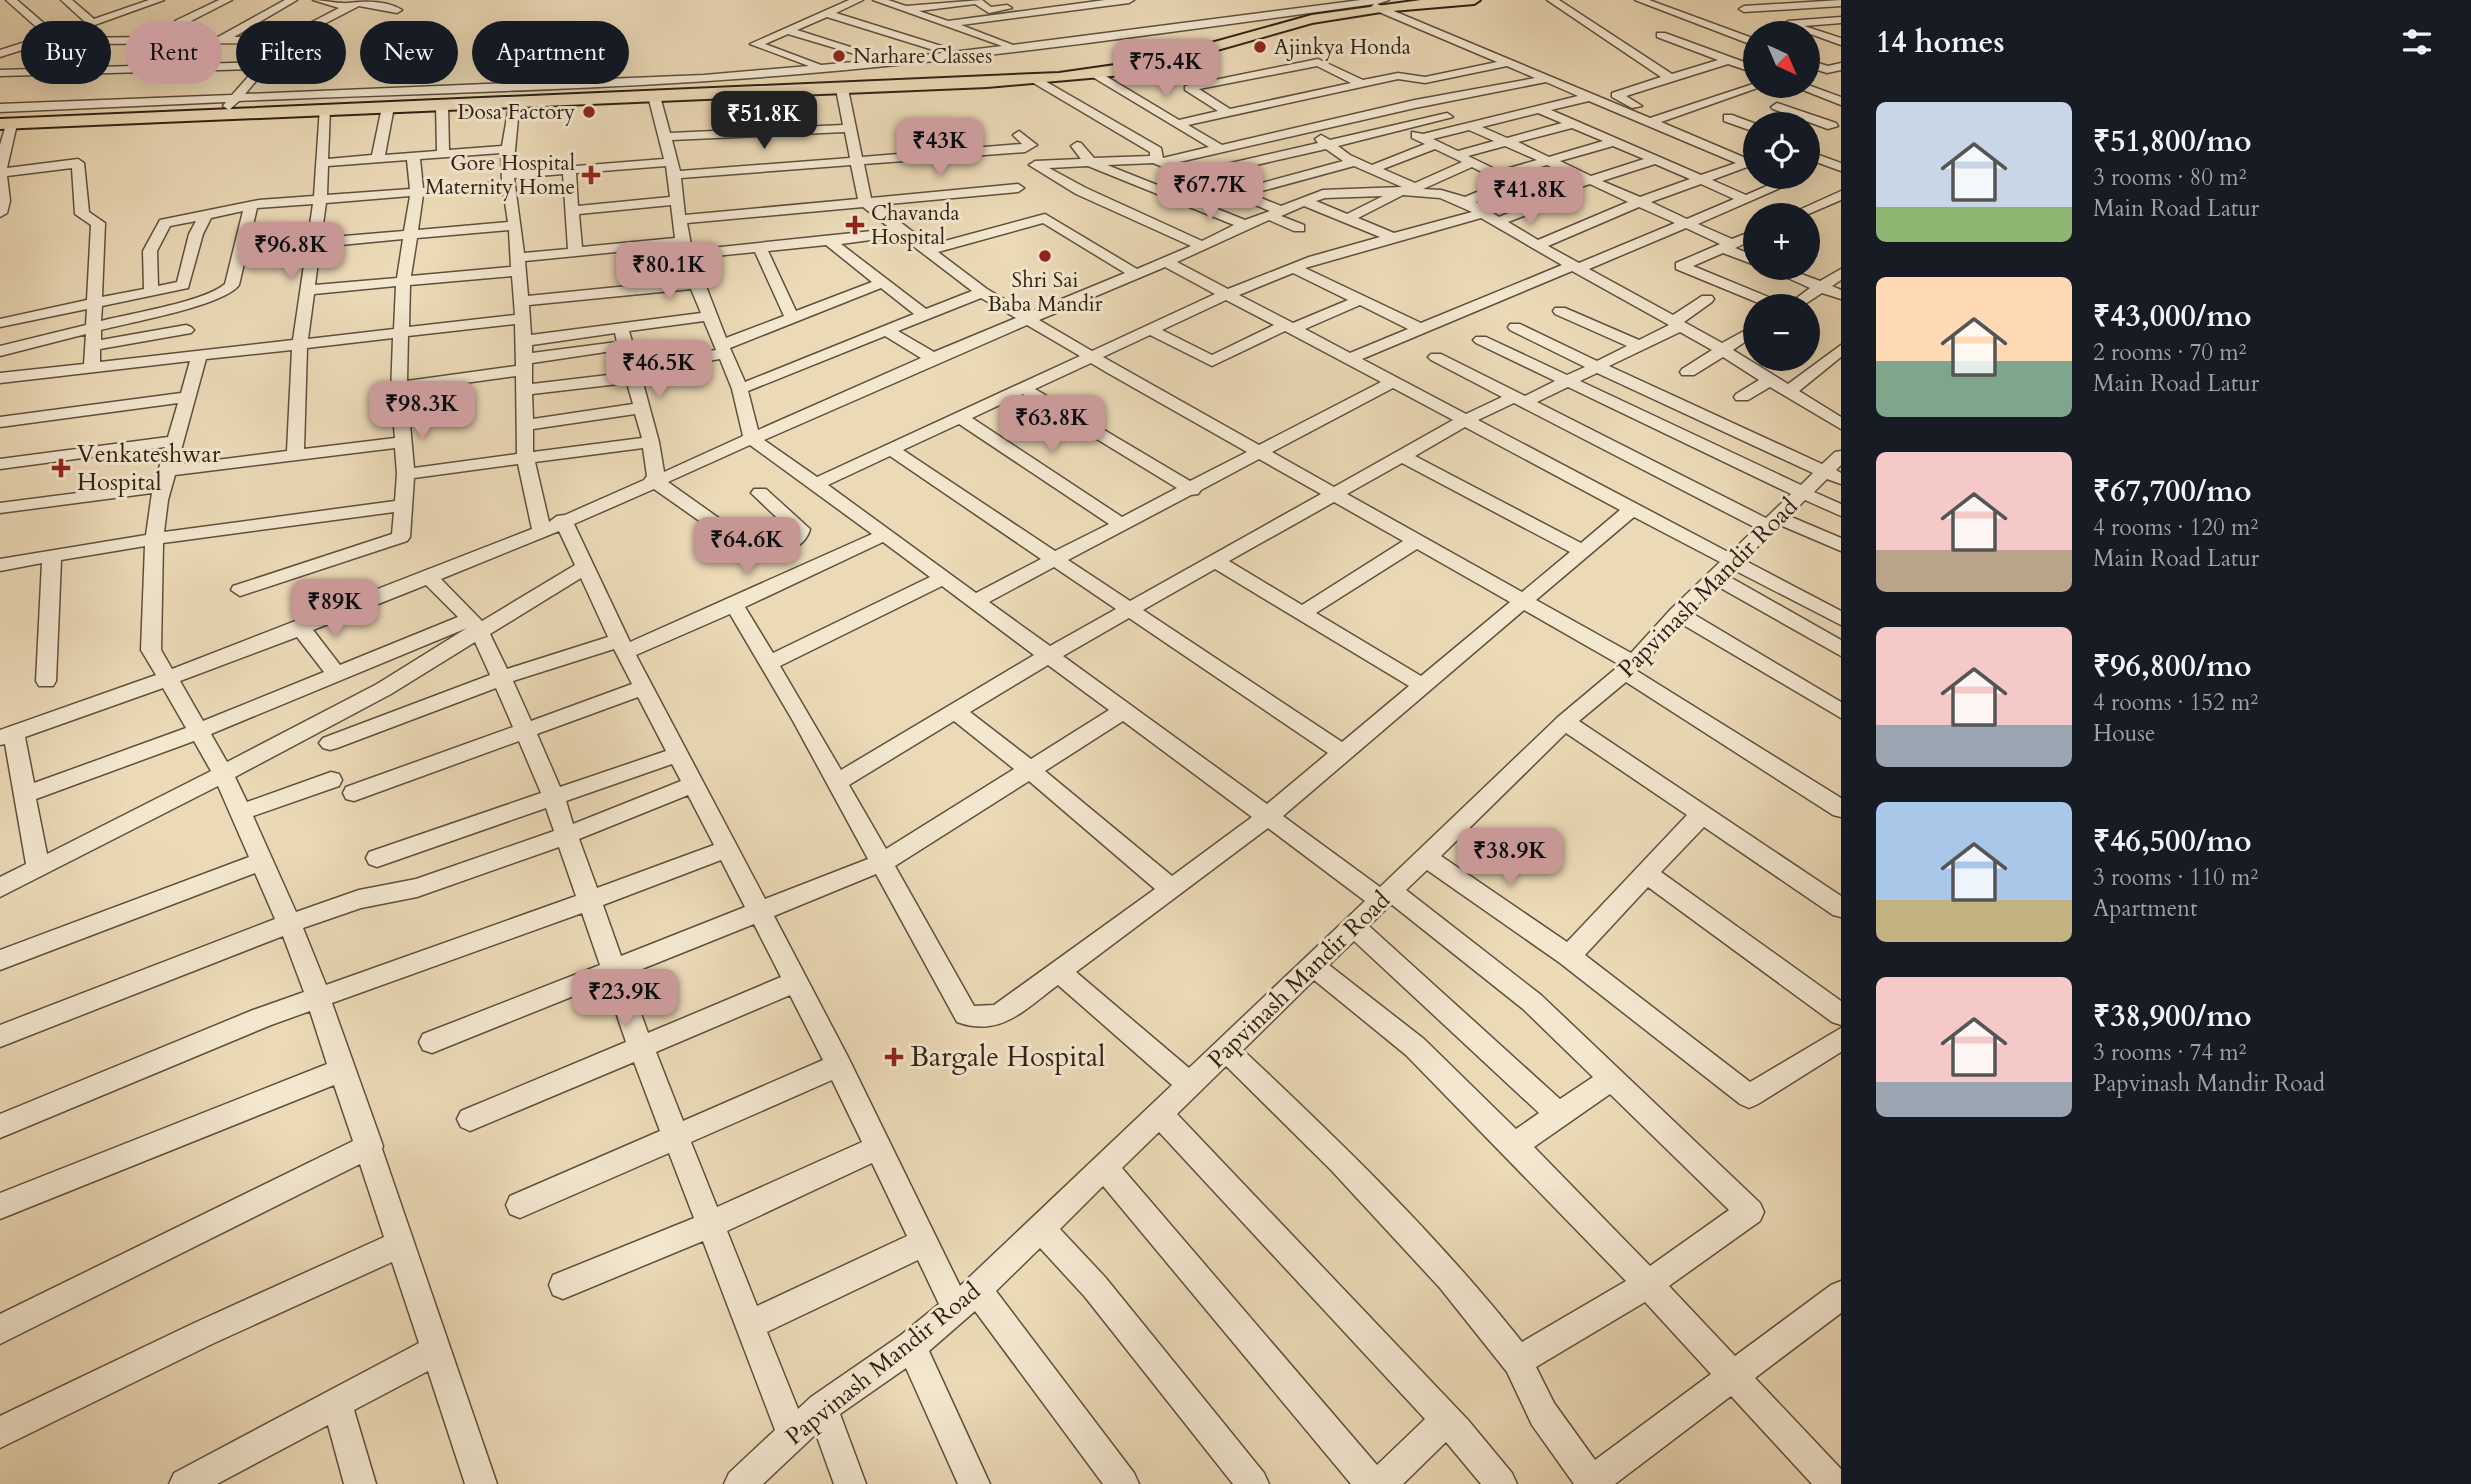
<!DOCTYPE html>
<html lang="en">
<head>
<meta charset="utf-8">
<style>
  :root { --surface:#171b24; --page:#20242c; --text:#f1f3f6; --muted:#9ea1a6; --accent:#c59692 }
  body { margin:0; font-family:Cardo,serif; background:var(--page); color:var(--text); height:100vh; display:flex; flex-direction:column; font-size:26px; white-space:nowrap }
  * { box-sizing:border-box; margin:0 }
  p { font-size:23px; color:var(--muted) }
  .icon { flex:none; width:38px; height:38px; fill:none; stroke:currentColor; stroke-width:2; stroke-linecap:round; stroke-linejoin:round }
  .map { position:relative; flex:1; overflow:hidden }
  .sheet { display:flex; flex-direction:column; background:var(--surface); width:630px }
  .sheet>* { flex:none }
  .top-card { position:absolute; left:21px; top:21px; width:665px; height:63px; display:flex; gap:14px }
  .needle { width:46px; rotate:136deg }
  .fabs { position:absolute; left:1743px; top:21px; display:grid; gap:14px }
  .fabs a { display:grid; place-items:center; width:77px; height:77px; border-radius:50%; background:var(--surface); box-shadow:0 7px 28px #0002; font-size:35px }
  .price { position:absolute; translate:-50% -60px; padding:0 16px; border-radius:14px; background:var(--accent); color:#111; font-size:23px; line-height:46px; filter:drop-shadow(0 2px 4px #0008) }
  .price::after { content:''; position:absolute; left:50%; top:42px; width:21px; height:16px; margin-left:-10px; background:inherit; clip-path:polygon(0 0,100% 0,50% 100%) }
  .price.on { background:#222; color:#fff }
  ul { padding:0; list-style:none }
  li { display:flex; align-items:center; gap:21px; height:175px; padding:0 35px }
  li span { display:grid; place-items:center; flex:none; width:196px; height:140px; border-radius:10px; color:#555 }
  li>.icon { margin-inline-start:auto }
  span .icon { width:84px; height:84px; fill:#fffc; stroke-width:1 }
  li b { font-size:30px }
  h2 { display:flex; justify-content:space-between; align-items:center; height:84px; padding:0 35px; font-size:30px }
  .pill { padding:0 24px; border-radius:32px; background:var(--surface); box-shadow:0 7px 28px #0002; font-size:24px; line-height:63px }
  .pill.on { background:var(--accent); color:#111 }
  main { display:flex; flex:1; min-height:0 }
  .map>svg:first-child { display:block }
  .green { fill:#ccbb9b; stroke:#7e6e58; stroke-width:2 }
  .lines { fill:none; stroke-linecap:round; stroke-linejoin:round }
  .minor-casing { stroke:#5e503d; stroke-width:3 }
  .major-casing { stroke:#2f2214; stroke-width:4 }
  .minor { fill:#f3e7d0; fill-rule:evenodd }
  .major { fill:#ecdab7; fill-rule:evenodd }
  .poi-dot { fill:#8f2418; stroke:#f3e7d0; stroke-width:2.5 }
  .labels { text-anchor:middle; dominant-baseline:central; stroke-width:6; stroke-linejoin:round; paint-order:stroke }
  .far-poi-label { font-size:21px; fill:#2f2214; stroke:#f3e7d0; text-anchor:start }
  .poi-label { font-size:24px; fill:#2f2214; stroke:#f3e7d0; text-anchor:start }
  .street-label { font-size:24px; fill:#2f2214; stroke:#f3e7d0 }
  .near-poi-label { font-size:28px; fill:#2f2214; stroke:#f3e7d0; text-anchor:start }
</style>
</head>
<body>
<main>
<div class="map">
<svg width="1841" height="1484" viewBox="0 0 1841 1484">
  <rect width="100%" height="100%" fill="#ecdab7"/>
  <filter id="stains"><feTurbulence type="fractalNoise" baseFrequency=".00286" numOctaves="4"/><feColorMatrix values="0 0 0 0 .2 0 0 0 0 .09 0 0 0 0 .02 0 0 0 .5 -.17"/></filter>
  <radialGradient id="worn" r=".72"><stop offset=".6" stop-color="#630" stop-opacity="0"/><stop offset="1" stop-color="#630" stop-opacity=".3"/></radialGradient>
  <polygon class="green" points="594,41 606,60 552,66 539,47"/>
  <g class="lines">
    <defs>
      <g id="minor">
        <path d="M6 0H17L54 32 85 22 61 0H72L94 19 149 0H164L61 37 69 38 152 37 177 20 219 0H232L185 24 166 37H218L285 0H297L234 37H283L339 8 313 0C322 0 340 4 348 3 364 1 386 0 402 10L397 13 359 6 289 42 245 94 704 75 809 66 750 44 849 0H863L836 13 951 49 952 52 1002 46 873 0H888L906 6 982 0 991 7 1007 5 1012 8 989 13 975 4 919 11 948 21 1105 0H1134L1129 3 961 25 1013 45 1361 0H1389L1377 4 1650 118 1753 84 1763 86 1661 122 1755 162V170L1747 167 1712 180 1746 195 1785 178 1790 177 1796 181 1698 224 1732 239 1755 230V239L1735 248 1755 256V265L1723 253 1693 266 1783 303 1785 306H1766L1676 269V263L1720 244 1686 228 1589 269 1673 315 1702 296H1712L1714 299 1712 302 1684 322 1722 343 1755 325V335L1733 350 1788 384 1841 345V357L1799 391 1841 417V429L1770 387 1748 400H1736L1734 397 1736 394 1759 380 1723 357 1694 375H1682L1680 372 1682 369 1712 350 1680 332 1609 366 1822 464 1835 452 1841 451V465L1836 470 1841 473V484L1827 479 1814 492 1841 504V516L1805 500 1789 516 1841 538V551L1780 525 1744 560 1841 611V625L1734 570 1728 576 1841 640V656L1717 586 1690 612 1841 702V718L1680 623 1637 671 1841 798V817L1833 815 1626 682 1579 721 1841 896V917L1833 915 1704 827 1661 872 1841 1001V1025L1832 1022 1648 887 1585 955 1750 1082 1841 1028V1052L1758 1104 1749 1108 1740 1104 1560 963 1427 870 1406 890 1541 995 1760 1203 1764 1212 1760 1221 1669 1286 1735 1356 1831 1285 1841 1281V1313L1755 1378 1841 1469V1484H1812L1731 1396 1615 1484H1574L1532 1425 1507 1372 1440 1288 1331 1170 1226 1066 1177 1114 1468 1420 1512 1473 1517 1484H1481L1446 1442 1403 1484H1351L1103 1186 1060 1229 1105 1277 1264 1473 1269 1484H1233L1085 1297 1040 1248 996 1291 1134 1473 1139 1484H1103L975 1311 929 1351 990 1484H958L906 1368 840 1414 866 1484H834L816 1434 763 1484H724L729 1473 775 1430 703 1241 563 1299 553 1295 549 1285 553 1275 694 1218 669 1153 520 1218 510 1214 506 1205 510 1196 660 1131 634 1062 470 1131 461 1127 457 1119 461 1111 626 1042 606 983 432 1053 423 1050 419 1042 423 1034 600 965 582 913 332 1003 383 1146 382 1149 497 1484H465L428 1371 354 1410 376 1484H344L328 1425 217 1484H169L174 1473 419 1343 392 1262 212 1344 0 1448V1416L192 1324 384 1237 360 1164 0 1344V1314L353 1141 334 1085 0 1219V1193L327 1064 310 1011 271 1025 0 1138V1114L253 1010 304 992 283 936 0 1047V1025L275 919 255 873 0 970V950L249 857 218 786 0 897V877L26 864 5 744 0 745V730L156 675 141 650 145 546 61 560 56 681 53 686H39L36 681 42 563 0 571V559L146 535 152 493 0 513V503L155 483 165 447 0 469V459L168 437 178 403 0 427V417L181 393 190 361 0 383V373L84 364 86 334 0 356V346L86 325 87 309 0 327V319L87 300 91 225 75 214 72 168 7 176 10 201 7 213 0 217V145L7 121 17 124 7 168 78 159 84 163 89 212 105 223 102 297 144 289 143 251 160 220 259 200 314 196 320 107 330 110 328 159 372 155 382 107 388 103 394 107 385 155 437 151 436 104 442 100 448 104 449 150 502 146 510 100 520 98 513 171 664 159 648 96 650 94 660 96 670 133 843 125 836 89 842 86 848 89 862 157 1022 144 1013 135 1019 131 1037 145 1025 152 864 164 871 198 1018 184 1024 188 1018 192 878 205 930 245 1045 214 1137 269 1191 246 1076 194 1029 165 1035 161 1081 159 1071 146 1077 142 1081 143 1094 158 1150 156V152L1030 81V77H1038L1161 148 1163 158 1209 147 1091 76V72H1099L1179 120 1218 111 1185 90V86L1318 59 1363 80 1398 73 1425 77 1497 62 1372 9 1371 7 1374 4C1179 31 984 59 788 75 606 90 422 93 239 101L229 110 223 106 226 102 0 112V104L232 95 255 69 0 76V70L261 62 276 43 69 44 47 42 0 57V50L41 37 43 33ZM827 17 943 53 888 59 797 30ZM788 34 875 60 821 65 765 44ZM1317 66 1351 83 1230 109 1199 89ZM1507 66 1535 78 1415 100 1222 145 1188 125 1398 79 1425 83ZM1546 82 1578 96 1423 134 1412 132V138L1425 144 1372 165 1350 155 1338 146 1453 117 1447 113 1330 140 1321 135 1315 139 1318 143 1196 171 1175 163 1415 108ZM1589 101 1736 163 1701 175 1551 110ZM1538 113 1562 123 1507 138 1482 127ZM1572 128 1603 141 1549 157 1518 142ZM1469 130 1494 141 1458 151 1433 139ZM845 132 850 158 680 171 672 140ZM1505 146 1537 160 1499 171 1468 156ZM1613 146 1644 159 1591 176 1560 161ZM1326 149 1343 161 1240 189 1208 176ZM1435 149 1462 162 1415 183 1383 169ZM501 153 502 182 423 188 420 159ZM407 160 410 189 327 195 328 166ZM1153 163 1158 165 1270 211 1245 220 1107 165ZM1655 164 1690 179 1640 197 1602 181ZM851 165 858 199 685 215 681 178ZM1547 165 1579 180 1547 189 1542 194 1543 199 1499 217 1476 202 1516 185V179L1509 176ZM666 166 670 197 578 206 576 173ZM1088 166 1234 225 1202 241 1086 188 1049 168ZM1354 166 1402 187 1323 190 1281 206 1251 194ZM1472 167 1501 182 1465 197 1441 190 1423 189ZM563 174 568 249 524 253 514 178ZM1590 184 1628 202 1538 240 1508 222 1555 204 1557 195ZM1701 184 1734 199 1687 219 1651 202ZM503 189 508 222 418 230 423 195ZM1403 195 1440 198 1472 212 1394 233 1358 218ZM410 196 404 231 321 238 326 203ZM1383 196 1347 214 1316 201 1325 198ZM313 204 293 340 100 362V349L191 333 194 330 191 327 186 325 101 340V330C131 322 223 306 239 285L257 208ZM671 205 675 238 582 247 579 214ZM1304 206 1380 237 1309 257 1228 289 1177 262 1269 220 1294 231H1304V225L1281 216ZM863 207 891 229 692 250 687 223ZM1639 207 1675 223 1579 263 1548 246ZM243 211 225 284C204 302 131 313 101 321L102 306 188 288 203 234 211 218ZM1481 218 1562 265 1421 323 1305 268ZM196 221 189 234 177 282 158 286 157 251 170 226ZM1043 223 1125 273 1028 313 987 289 938 252ZM509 230 511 267 411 276 417 238ZM900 236 972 291 926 309 841 244ZM403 239 397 278 315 285 320 247ZM826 245 872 282 796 311 768 251ZM677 246 688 280 528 296 525 261ZM755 252 784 316 726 338 695 258ZM1165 267 1215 294 1092 351 1039 320ZM1572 271 1669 325 1639 340 1565 308H1555L1553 311 1555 314 1627 346 1597 361 1520 324H1510L1508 327 1510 330 1585 367 1567 375 1486 337H1476L1473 340 1476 343 1555 381 1525 396 1441 354H1431L1428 357 1431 360 1502 397 1466 414 1362 359ZM1293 273 1348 300 1293 323 1239 295ZM512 276 515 315 409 327 410 285ZM396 286 394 329 308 339 314 294ZM881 288 914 314 745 382 730 348ZM691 289 701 313 531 335 529 305ZM981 298 1016 318 934 352 898 331ZM1226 300 1274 325 1212 355 1162 330ZM1360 305 1408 329 1350 353 1305 329ZM704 321 716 350 638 363 629 331ZM515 324 516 366 407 381 408 336ZM1027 325 1080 356 817 477 764 440ZM1285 331 1381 382 1259 445 1103 357 1150 335 1212 366ZM615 333 617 342 532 353V345ZM885 336 921 358 758 430 748 391ZM393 338 391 394 395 438 304 449 307 348ZM292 350 287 451 177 465 206 359ZM619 350 625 373 532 384V363ZM720 359 732 389 743 436 664 472 659 442 640 372ZM1091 363 1106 372 1247 452 1190 481 1035 389ZM1597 373 1813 473 1801 485 1580 381ZM516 376 517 454 414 468 407 391ZM627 383 633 404 533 419 532 394ZM1568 387 1791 494 1766 518 1537 402ZM1393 388 1453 420 1334 487 1272 452ZM1023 394 1177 488 1122 517 972 418ZM1514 403 1756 528 1730 553 1478 420ZM635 414 642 438 533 452V429ZM959 424 1109 524 1055 551 903 450ZM1465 427 1620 510 1581 543 1415 456ZM750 445 872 534 630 642 574 524 654 489 752 558C770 563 806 549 810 529L766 489H754L751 493 792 532 780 540 761 548 668 482ZM395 448 397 474 395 501 164 532 168 500 175 475ZM643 448 647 476 644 480 565 515 557 516 549 522 535 462ZM890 456 1041 559 976 593 828 485ZM1259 459 1321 494 1130 601 1068 560 1191 495 1198 494 1201 490ZM1402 463 1570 552 1522 592 1347 494ZM518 464 532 529 172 669 161 650 163 543 394 512 392 534 233 586 231 590 240 596 407 541 410 537 414 478ZM1334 502 1403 541 1302 605 1229 561ZM1634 517 1720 562 1671 609 1631 653 1536 600ZM559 531 575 565 482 621 441 579ZM883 542 930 577 773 653 745 607ZM1417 549 1510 602 1421 676 1316 613ZM1054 567 1116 609 1050 646 989 602ZM1215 569 1409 686 1342 742 1143 610ZM581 578 608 637 507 669 490 634ZM426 585 458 617 340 665 313 630ZM942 586 1034 655 841 770 780 666ZM1524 610 1620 665 1558 717 1380 887 1283 816ZM730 614 793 721 868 859 765 899 636 655ZM1129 618 1328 753 1267 804 1063 656ZM467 628 377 684 227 762 211 734ZM297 637 324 672 203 721 180 681ZM475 642 490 675 323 738 319 743 323 748 330 750 337 748 496 688 513 727 346 787 343 793 346 799 354 801 519 741 541 793 369 852 366 858 369 864 377 867 546 808 554 831 416 879 359 890 296 912 253 816 339 786 342 780 339 774 331 772 247 802 235 777 391 694ZM614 649 632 684 531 721 513 681ZM1048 665 1109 710 1031 759 970 712ZM163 688 186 728 34 783 25 737ZM638 697 666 751 560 787 537 734ZM954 721 1014 769 886 849 849 785ZM1123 721 1252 817 1172 876 1045 771ZM1566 733 1687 815 1567 942 1441 856ZM194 741 211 771 47 854 36 799ZM672 764 681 781 573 824 566 801ZM1029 781 1155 889 994 1005 974 1006 895 866ZM688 795 714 845 597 888 579 839ZM1268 828 1365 901 1189 1068 1076 972ZM559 847 576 896 326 985 303 928 361 908 417 897ZM721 860 745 907 621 956 603 905ZM876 874 957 1022C1001 1038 1025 1009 1058 985L1172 1085 960 1286 848 1057 774 916ZM1391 904 1523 1009 1593 1077 1560 1099 1369 926ZM754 924 781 977 648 1033 627 975ZM1354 941 1539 1113 1516 1129 1424 1039 1329 965ZM1314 980 1406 1055 1626 1281 1522 1342C1438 1236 1341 1142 1243 1050ZM790 995 823 1060 683 1121 656 1052ZM832 1080 862 1142 717 1207 691 1142ZM1610 1094 1729 1210 1650 1266 1534 1147ZM1159 1132 1425 1419 1377 1465 1122 1168ZM872 1163 907 1236 757 1306 727 1231ZM918 1260 939 1304 901 1335 811 1397 798 1409 767 1332ZM1645 1302 1711 1374 1595 1460 1554 1403 1536 1367Z"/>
        <polygon points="1547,0 1559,0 1672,74 1718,60 1657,37 1657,33 1665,33 1755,66 1755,73 1728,64 1626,96 1642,106 1632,108 1612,97 1612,93 1661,77"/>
        <polygon points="1635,0 1649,0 1755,39 1755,46"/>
        <polygon points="1841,0 1841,6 1744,12 1739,9 1744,6"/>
        <polygon points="1841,17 1841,23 1804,26 1841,38 1841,45 1783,24 1788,21"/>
        <polygon points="1808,60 1828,66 1841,63 1841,70 1827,73 1808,67"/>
        <polygon points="1808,85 1841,97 1841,105 1793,86"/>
        <polygon points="1777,103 1836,123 1838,126 1828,129 1773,109 1771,107"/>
        <polygon points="1724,115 1732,115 1756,124 1755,132 1724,121"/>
        <polygon points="1808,151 1841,163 1841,171 1808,159"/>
        <polygon points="1841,191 1841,200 1806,215 1788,215"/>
        <polygon points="1766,268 1785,268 1820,281 1841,269 1841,280 1832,286 1841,290 1841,299 1822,293 1802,306 1786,306 1810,288"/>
      </g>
      <polygon id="major" points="1421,0 1480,0 1474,4 1381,12 1312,23 1175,62 1112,76 987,87 0,129 0,119 1059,73 1150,60 1312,15"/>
    </defs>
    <use href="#minor" class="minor-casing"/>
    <use href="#major" class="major-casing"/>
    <use href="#minor" class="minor"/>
    <use href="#major" class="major"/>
  </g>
  <g class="poi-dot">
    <circle cx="1260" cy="47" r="7"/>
    <circle cx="839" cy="56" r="7"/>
    <circle cx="589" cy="112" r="7"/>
    <path d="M587.5 164.5h7v7h7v7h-7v7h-7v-7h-7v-7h7z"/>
    <path d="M851.5 214.5h7v7h7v7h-7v7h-7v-7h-7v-7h7z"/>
    <circle cx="1045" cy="256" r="7"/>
    <path d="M57.5 457.5h7v7h7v7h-7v7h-7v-7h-7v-7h7z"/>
    <path d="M890.5 1046.5h7v7h7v7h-7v7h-7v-7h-7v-7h7z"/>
  </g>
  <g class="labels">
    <g class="far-poi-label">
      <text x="1274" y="47">Ajinkya Honda</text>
      <text x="853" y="56">Narhare Classes</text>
      <text x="575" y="112" text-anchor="end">Dosa Factory</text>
      <text x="575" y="163" text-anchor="end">Gore Hospital<tspan x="575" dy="24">Maternity Home</tspan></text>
      <text x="871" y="213">Chavanda<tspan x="871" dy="24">Hospital</tspan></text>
      <text x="1045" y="280" text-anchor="middle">Shri Sai<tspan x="1045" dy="24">Baba Mandir</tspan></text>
    </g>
    <g class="poi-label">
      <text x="77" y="454">Venkateshwar<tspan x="77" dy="28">Hospital</tspan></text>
    </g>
    <g class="street-label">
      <text transform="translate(1708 588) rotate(-45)">Papvinash Mandir Road</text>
      <text transform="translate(1299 980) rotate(-44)">Papvinash Mandir Road</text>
      <text transform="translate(883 1364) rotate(-39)">Papvinash Mandir Road</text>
    </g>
    <g class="near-poi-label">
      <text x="910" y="1057">Bargale Hospital</text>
    </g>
  </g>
  <rect width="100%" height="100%" filter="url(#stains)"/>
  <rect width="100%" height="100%" fill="url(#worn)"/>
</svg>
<div class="fabs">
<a><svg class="needle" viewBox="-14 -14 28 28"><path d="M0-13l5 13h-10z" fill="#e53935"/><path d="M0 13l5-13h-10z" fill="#9ea1a6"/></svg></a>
<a><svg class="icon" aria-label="locate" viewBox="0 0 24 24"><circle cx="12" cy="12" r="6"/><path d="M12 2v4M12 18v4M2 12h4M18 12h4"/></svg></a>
<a>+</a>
<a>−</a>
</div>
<b class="price" style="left:1166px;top:99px">₹75.4K</b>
<b class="price on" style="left:764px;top:151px">₹51.8K</b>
<b class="price" style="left:940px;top:178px">₹43K</b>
<b class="price" style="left:1210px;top:222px">₹67.7K</b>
<b class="price" style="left:1530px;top:227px">₹41.8K</b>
<b class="price" style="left:291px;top:282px">₹96.8K</b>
<b class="price" style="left:669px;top:302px">₹80.1K</b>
<b class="price" style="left:659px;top:400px">₹46.5K</b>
<b class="price" style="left:422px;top:441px">₹98.3K</b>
<b class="price" style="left:1052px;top:455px">₹63.8K</b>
<b class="price" style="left:747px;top:577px">₹64.6K</b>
<b class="price" style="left:335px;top:639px">₹89K</b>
<b class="price" style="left:1510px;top:888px">₹38.9K</b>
<b class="price" style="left:625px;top:1029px">₹23.9K</b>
<div class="top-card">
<a class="pill">Buy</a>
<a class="pill on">Rent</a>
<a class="pill">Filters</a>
<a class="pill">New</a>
<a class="pill">Apartment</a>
</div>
</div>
<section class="sheet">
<h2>14 homes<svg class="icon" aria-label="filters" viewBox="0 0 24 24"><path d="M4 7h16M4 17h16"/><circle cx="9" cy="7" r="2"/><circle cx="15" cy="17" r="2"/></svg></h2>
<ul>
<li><span style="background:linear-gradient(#c9d6e8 75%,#8fb573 0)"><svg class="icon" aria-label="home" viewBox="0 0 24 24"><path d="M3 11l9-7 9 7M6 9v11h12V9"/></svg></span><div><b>₹51,800/mo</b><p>3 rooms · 80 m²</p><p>Main Road Latur</p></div></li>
<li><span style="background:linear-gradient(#ffd9b3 60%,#7fa58c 0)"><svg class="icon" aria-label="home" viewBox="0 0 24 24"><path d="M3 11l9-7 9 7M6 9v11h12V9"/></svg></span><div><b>₹43,000/mo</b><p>2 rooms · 70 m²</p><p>Main Road Latur</p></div></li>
<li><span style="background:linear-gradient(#f6c9c9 70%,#b9a48a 0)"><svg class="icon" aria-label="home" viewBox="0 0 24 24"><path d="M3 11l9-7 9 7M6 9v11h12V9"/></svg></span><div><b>₹67,700/mo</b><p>4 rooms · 120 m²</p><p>Main Road Latur</p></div></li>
<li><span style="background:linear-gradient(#f6c9c9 70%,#9aa5b1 0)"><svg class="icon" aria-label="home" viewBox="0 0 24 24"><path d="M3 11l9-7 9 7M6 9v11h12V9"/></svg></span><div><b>₹96,800/mo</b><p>4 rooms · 152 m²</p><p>House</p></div></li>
<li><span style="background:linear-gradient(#a9c7e8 70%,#c2b280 0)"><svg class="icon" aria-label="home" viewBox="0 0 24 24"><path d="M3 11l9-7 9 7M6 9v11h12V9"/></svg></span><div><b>₹46,500/mo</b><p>3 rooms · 110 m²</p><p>Apartment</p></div></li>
<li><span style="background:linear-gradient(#f6c9c9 75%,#9aa5b1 0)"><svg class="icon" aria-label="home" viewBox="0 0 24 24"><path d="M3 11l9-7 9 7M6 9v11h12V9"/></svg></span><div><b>₹38,900/mo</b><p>3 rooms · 74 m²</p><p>Papvinash Mandir Road</p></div></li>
</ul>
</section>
</main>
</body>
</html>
